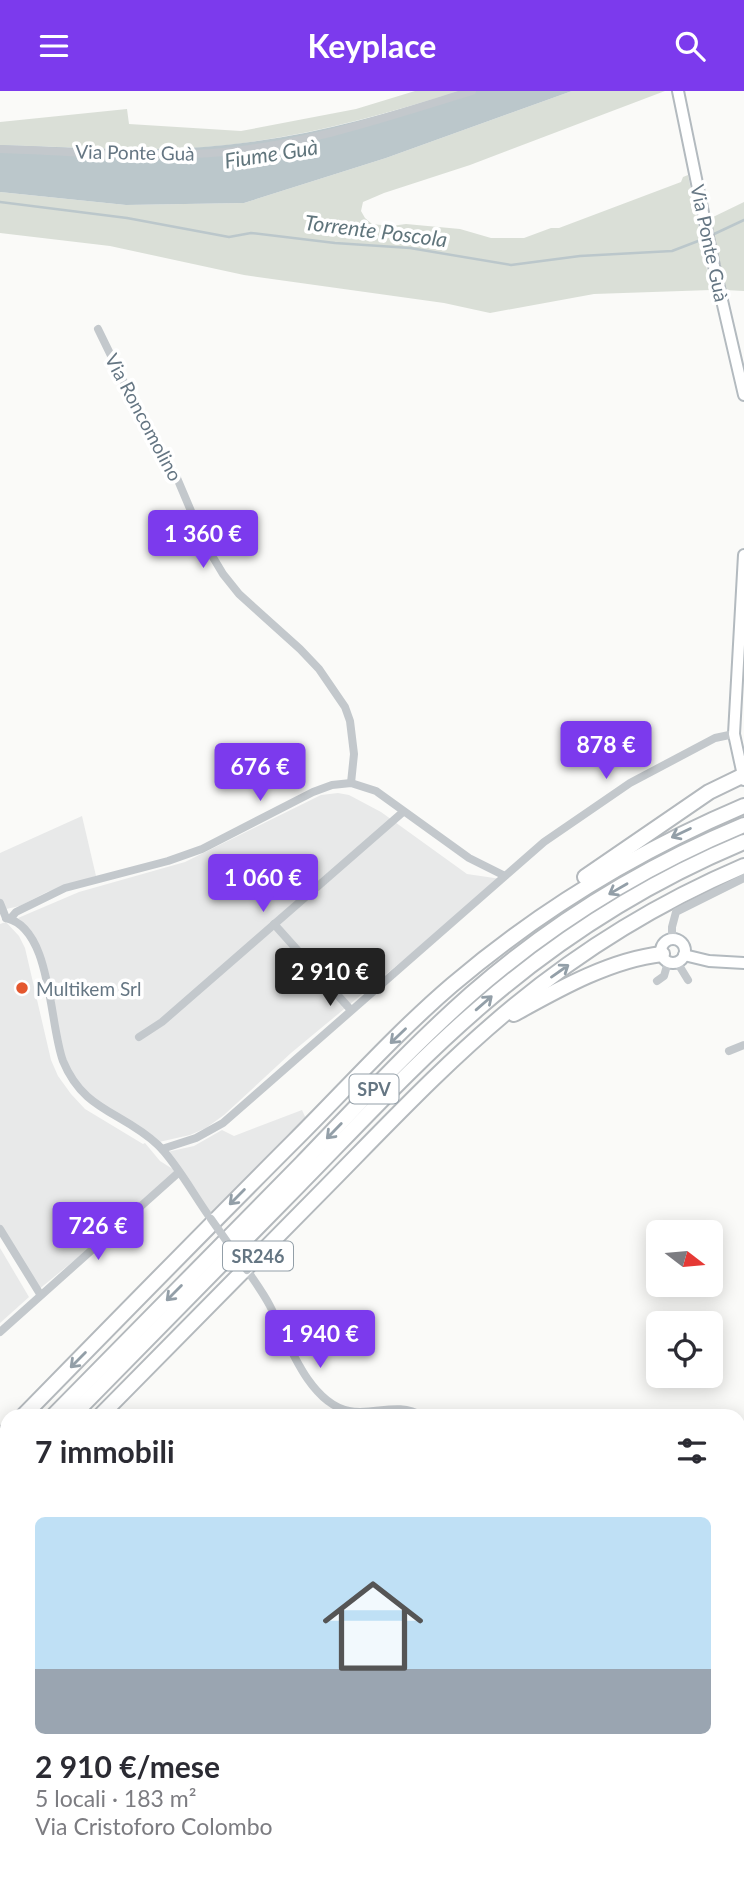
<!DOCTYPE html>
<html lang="it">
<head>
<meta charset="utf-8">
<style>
  :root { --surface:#fff; --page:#f2f2f3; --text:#2b2b33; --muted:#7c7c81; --accent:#7c3aed }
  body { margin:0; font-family:Lato,sans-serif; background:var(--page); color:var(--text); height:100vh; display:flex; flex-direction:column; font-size:26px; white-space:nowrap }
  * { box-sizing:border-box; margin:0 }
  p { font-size:23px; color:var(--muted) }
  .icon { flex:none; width:38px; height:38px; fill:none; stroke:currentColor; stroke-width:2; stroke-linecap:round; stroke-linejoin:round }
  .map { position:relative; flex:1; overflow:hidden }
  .panel { position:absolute; left:0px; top:1318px; width:746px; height:471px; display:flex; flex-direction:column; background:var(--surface); border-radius:21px 21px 0 0; box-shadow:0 4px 18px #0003 }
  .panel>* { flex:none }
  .needle { width:46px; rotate:106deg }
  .fabs { position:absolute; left:646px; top:1129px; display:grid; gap:14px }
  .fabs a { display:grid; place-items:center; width:77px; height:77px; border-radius:10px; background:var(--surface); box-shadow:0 4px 18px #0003; font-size:35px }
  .price { position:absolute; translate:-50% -60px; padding:0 16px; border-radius:7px; background:var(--accent); color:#fff; font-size:23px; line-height:46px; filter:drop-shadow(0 2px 4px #0008) }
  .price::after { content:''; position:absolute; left:50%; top:42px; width:21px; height:16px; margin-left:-10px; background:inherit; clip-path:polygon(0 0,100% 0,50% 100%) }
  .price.selected { background:#222; color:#fff }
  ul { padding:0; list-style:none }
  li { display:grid; align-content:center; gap:14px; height:371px; padding:0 35px }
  li span { display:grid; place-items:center; height:217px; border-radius:10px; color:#555 }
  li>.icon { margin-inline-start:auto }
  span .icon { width:126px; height:126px; fill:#fffc; stroke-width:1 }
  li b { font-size:30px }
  h2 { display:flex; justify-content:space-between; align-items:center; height:84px; padding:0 35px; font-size:30px }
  header { display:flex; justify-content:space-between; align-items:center; height:91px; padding:0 35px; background:var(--accent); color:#fff; font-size:32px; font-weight:700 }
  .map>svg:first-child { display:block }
  .built { fill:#e8e9e9 }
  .green { fill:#dadfd7 }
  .water { fill:#bbc7cb }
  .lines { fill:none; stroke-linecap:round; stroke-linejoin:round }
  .stream { stroke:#bbc7cb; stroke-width:2.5 }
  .secondary-casing { stroke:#b3babf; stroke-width:14 }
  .highway-casing { stroke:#b4b9bd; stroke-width:18 }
  .street { stroke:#c3c8cc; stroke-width:8 }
  .secondary { stroke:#fff; stroke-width:10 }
  .highway { stroke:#fff; stroke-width:14 }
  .street-bridge { stroke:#c3c8cc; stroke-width:8 }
  .oneway { stroke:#939fa8 }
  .poi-dot { fill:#e4572e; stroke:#fff; stroke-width:2.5 }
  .labels { text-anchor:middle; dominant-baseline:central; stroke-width:7; stroke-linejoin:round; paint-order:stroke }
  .shield { fill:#fff; stroke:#939fa8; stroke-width:2 }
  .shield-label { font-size:18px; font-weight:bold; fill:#657683 }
  .street-label { font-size:19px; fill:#657683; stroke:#fff }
  .poi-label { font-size:19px; fill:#657683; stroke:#fff; text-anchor:start }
  .water-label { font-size:21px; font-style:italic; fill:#60757c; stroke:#fff }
</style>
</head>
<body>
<header><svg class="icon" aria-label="menu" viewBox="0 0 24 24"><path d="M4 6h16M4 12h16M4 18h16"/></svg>Keyplace<svg class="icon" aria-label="search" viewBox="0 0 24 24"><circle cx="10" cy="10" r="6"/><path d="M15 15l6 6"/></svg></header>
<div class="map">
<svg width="744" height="1788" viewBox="0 0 744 1788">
  <rect width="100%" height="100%" fill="#fafaf8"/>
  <g class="built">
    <polygon points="338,702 349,704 381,721 467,783 501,788 291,962 224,1024 206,1037 190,1044 159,1051 92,1009 68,979 45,886 28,838 18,827 79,801 185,771 321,704"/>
    <polygon points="82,725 96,785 47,801 20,815 6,818 0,813 0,762"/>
    <polygon points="6,831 19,845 25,857 51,969 58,985 71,1003 85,1018 143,1053 145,1052 160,1070 179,1082 167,1061 194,1055 222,1039 234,1045 302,1019 307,1030 214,1130 180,1083 38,1199 0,1134 0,833"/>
    <polygon points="0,1157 29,1206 0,1232"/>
    <polygon points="0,1526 7,1528 7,1624 0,1606"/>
    <polygon points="278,1782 375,1782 379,1788 281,1788"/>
  </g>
  <g class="green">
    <path d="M415 0H459C372 28 284 51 193 57 129 60 64 56 0 54V31L127 18 129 33 241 40 356 18Z"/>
    <polygon points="572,0 665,0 470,74 384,102 363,111 361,120 365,127 372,133 391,135 406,133 460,138 491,147 524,147 551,137 559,137 681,91 683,86 688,84 711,199 594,203 490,222 444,212 244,184 110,155 0,142 0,101 126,114 244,112 386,67"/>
    <polygon points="744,111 744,200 725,199 711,127"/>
    <polygon points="7,1720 7,1782 246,1782 247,1783 235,1788 0,1788 0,1723"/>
  </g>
  <path class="water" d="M459 0H572L386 67 244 112 126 114 0 101V54C75 56 150 62 225 54 305 46 383 25 459 0Z"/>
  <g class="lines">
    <g class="stream">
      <polyline points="0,111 127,127 229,146 251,142 335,152 410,157 511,174 580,165 672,160 706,147"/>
      <polyline points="712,144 744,129"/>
    </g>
    <defs>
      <g id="secondary">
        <polyline points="678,0 714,175 744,304"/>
        <polyline points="744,464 734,643 744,689"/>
        <circle cx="673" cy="860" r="12"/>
        <polyline points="684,864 709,870 744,872"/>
        <polyline points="0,1521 7,1523"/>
        <polyline points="386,1782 390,1788"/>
      </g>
      <g id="highway">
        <polyline points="585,786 709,701 744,684"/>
        <path d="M514 923C559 898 610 869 662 863"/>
        <path d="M23 1325C113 1233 203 1141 294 1050 346 998 396 942 452 894 540 819 638 760 744 715"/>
        <path d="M53 1325C136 1241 219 1156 302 1072 357 1015 411 956 471 903 551 833 645 775 744 734"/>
        <path d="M72 1325C148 1248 224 1171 299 1094 358 1034 416 971 480 916 558 848 648 791 744 751"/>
        <path d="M100 1325C176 1248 251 1171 327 1095 388 1033 447 970 514 915 583 858 662 810 744 775"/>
        <polyline points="0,1348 7,1340"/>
        <polyline points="0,1378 7,1371"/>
        <polyline points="0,1398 7,1391"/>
        <polyline points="0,1426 7,1419"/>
      </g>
    </defs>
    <use href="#secondary" class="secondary-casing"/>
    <use href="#highway" class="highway-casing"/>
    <g class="street">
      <path d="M0 58C74 60 150 68 224 61 309 53 390 25 472 0"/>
      <polyline points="98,238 138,320 177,387 205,453 223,483 239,503 300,558 319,578 345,616 350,630 354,663 351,692"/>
      <polyline points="0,812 6,827"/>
      <path d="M6 827C52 837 49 933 63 970 84 1021 122 1020 158 1054 176 1071 195 1106 211 1128"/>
      <polyline points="10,828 16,821 65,797 168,770 202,758 313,701 332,694 351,692 376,700 469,767 503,784"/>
      <polyline points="274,833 350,918"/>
      <polyline points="672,848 672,836 676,821 744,787"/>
      <polyline points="677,871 688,889"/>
      <polyline points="657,890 664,885 668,871"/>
      <polyline points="139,946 162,931 403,721"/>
      <polyline points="729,960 744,954"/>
      <polyline points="162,1058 196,1047 223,1032 544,751 630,692 715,647 734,643"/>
      <polyline points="0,1138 40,1203"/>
      <path d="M247 1179C255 1191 264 1203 270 1215 287 1248 308 1312 349 1320 374 1325 398 1310 422 1325"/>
      <polyline points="0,1241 178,1082"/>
      <polyline points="738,1548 744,1546"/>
      <polyline points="738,1644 744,1641"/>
      <polyline points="738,1704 744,1708"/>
      <polyline points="0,1720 7,1716"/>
      <polyline points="576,1782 580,1788"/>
      <polyline points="449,1788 458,1782"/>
      <polyline points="541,1788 550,1782"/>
      <polyline points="634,1788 644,1782"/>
    </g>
    <use href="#secondary" class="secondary"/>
    <use href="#highway" class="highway"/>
    <polyline class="street-bridge" points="211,1128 247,1179"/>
  </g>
  <defs><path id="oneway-shaft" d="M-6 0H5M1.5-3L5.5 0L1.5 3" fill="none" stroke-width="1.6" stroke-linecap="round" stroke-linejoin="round" transform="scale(1.75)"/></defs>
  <g class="oneway">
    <use href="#oneway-shaft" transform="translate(681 742) rotate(154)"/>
    <use href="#oneway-shaft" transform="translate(618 798) rotate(150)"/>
    <use href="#oneway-shaft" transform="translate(560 880) rotate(-35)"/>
    <use href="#oneway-shaft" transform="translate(484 912) rotate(-41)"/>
    <use href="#oneway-shaft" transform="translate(398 945) rotate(136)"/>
    <use href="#oneway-shaft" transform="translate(334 1040) rotate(134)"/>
    <use href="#oneway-shaft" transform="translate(237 1106) rotate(135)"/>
    <use href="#oneway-shaft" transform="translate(174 1202) rotate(135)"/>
    <use href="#oneway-shaft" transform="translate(78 1269) rotate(135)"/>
  </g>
  <circle class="poi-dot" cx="22" cy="897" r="7"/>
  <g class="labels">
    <g class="shield">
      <rect x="349.5" y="983.5" width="49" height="29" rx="5"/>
      <rect x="223" y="1150.5" width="70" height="29" rx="5"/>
    </g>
    <g class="shield-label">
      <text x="374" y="998">SPV</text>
      <text x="258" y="1165">SR246</text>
    </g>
    <g class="street-label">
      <text transform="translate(135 61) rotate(1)">Via Ponte Guà</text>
      <text transform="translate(710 152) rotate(78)">Via Ponte Guà</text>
      <text transform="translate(144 326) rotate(62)">Via Roncomolino</text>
    </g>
    <g class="poi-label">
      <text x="36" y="897">Multikem Srl</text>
    </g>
    <g class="water-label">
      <text transform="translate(271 62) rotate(-9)">Fiume Guà</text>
      <text transform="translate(376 139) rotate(7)">Torrente Poscola</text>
    </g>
  </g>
</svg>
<div class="fabs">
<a><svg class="needle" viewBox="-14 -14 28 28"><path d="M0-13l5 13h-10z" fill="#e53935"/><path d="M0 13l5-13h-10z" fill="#7c7c81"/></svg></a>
<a><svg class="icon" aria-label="locate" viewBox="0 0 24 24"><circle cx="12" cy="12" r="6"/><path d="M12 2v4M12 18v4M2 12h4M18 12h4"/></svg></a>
</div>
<b class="price" style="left:203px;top:479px">1 360 €</b>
<b class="price" style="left:606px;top:690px">878 €</b>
<b class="price" style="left:260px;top:712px">676 €</b>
<b class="price" style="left:263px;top:823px">1 060 €</b>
<b class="price selected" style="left:330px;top:917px">2 910 €</b>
<b class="price" style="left:98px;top:1171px">726 €</b>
<b class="price" style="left:320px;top:1279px">1 940 €</b>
<section class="panel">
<h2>7 immobili<svg class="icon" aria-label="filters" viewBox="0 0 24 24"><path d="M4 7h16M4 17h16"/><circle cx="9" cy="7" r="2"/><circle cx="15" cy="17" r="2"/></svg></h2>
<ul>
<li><span style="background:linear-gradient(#bfe0f5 70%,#9aa5b1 0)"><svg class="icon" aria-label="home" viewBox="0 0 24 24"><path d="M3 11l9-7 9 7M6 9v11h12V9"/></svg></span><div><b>2 910 €/mese</b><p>5 locali · 183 m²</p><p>Via Cristoforo Colombo</p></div></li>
</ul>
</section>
</div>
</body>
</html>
